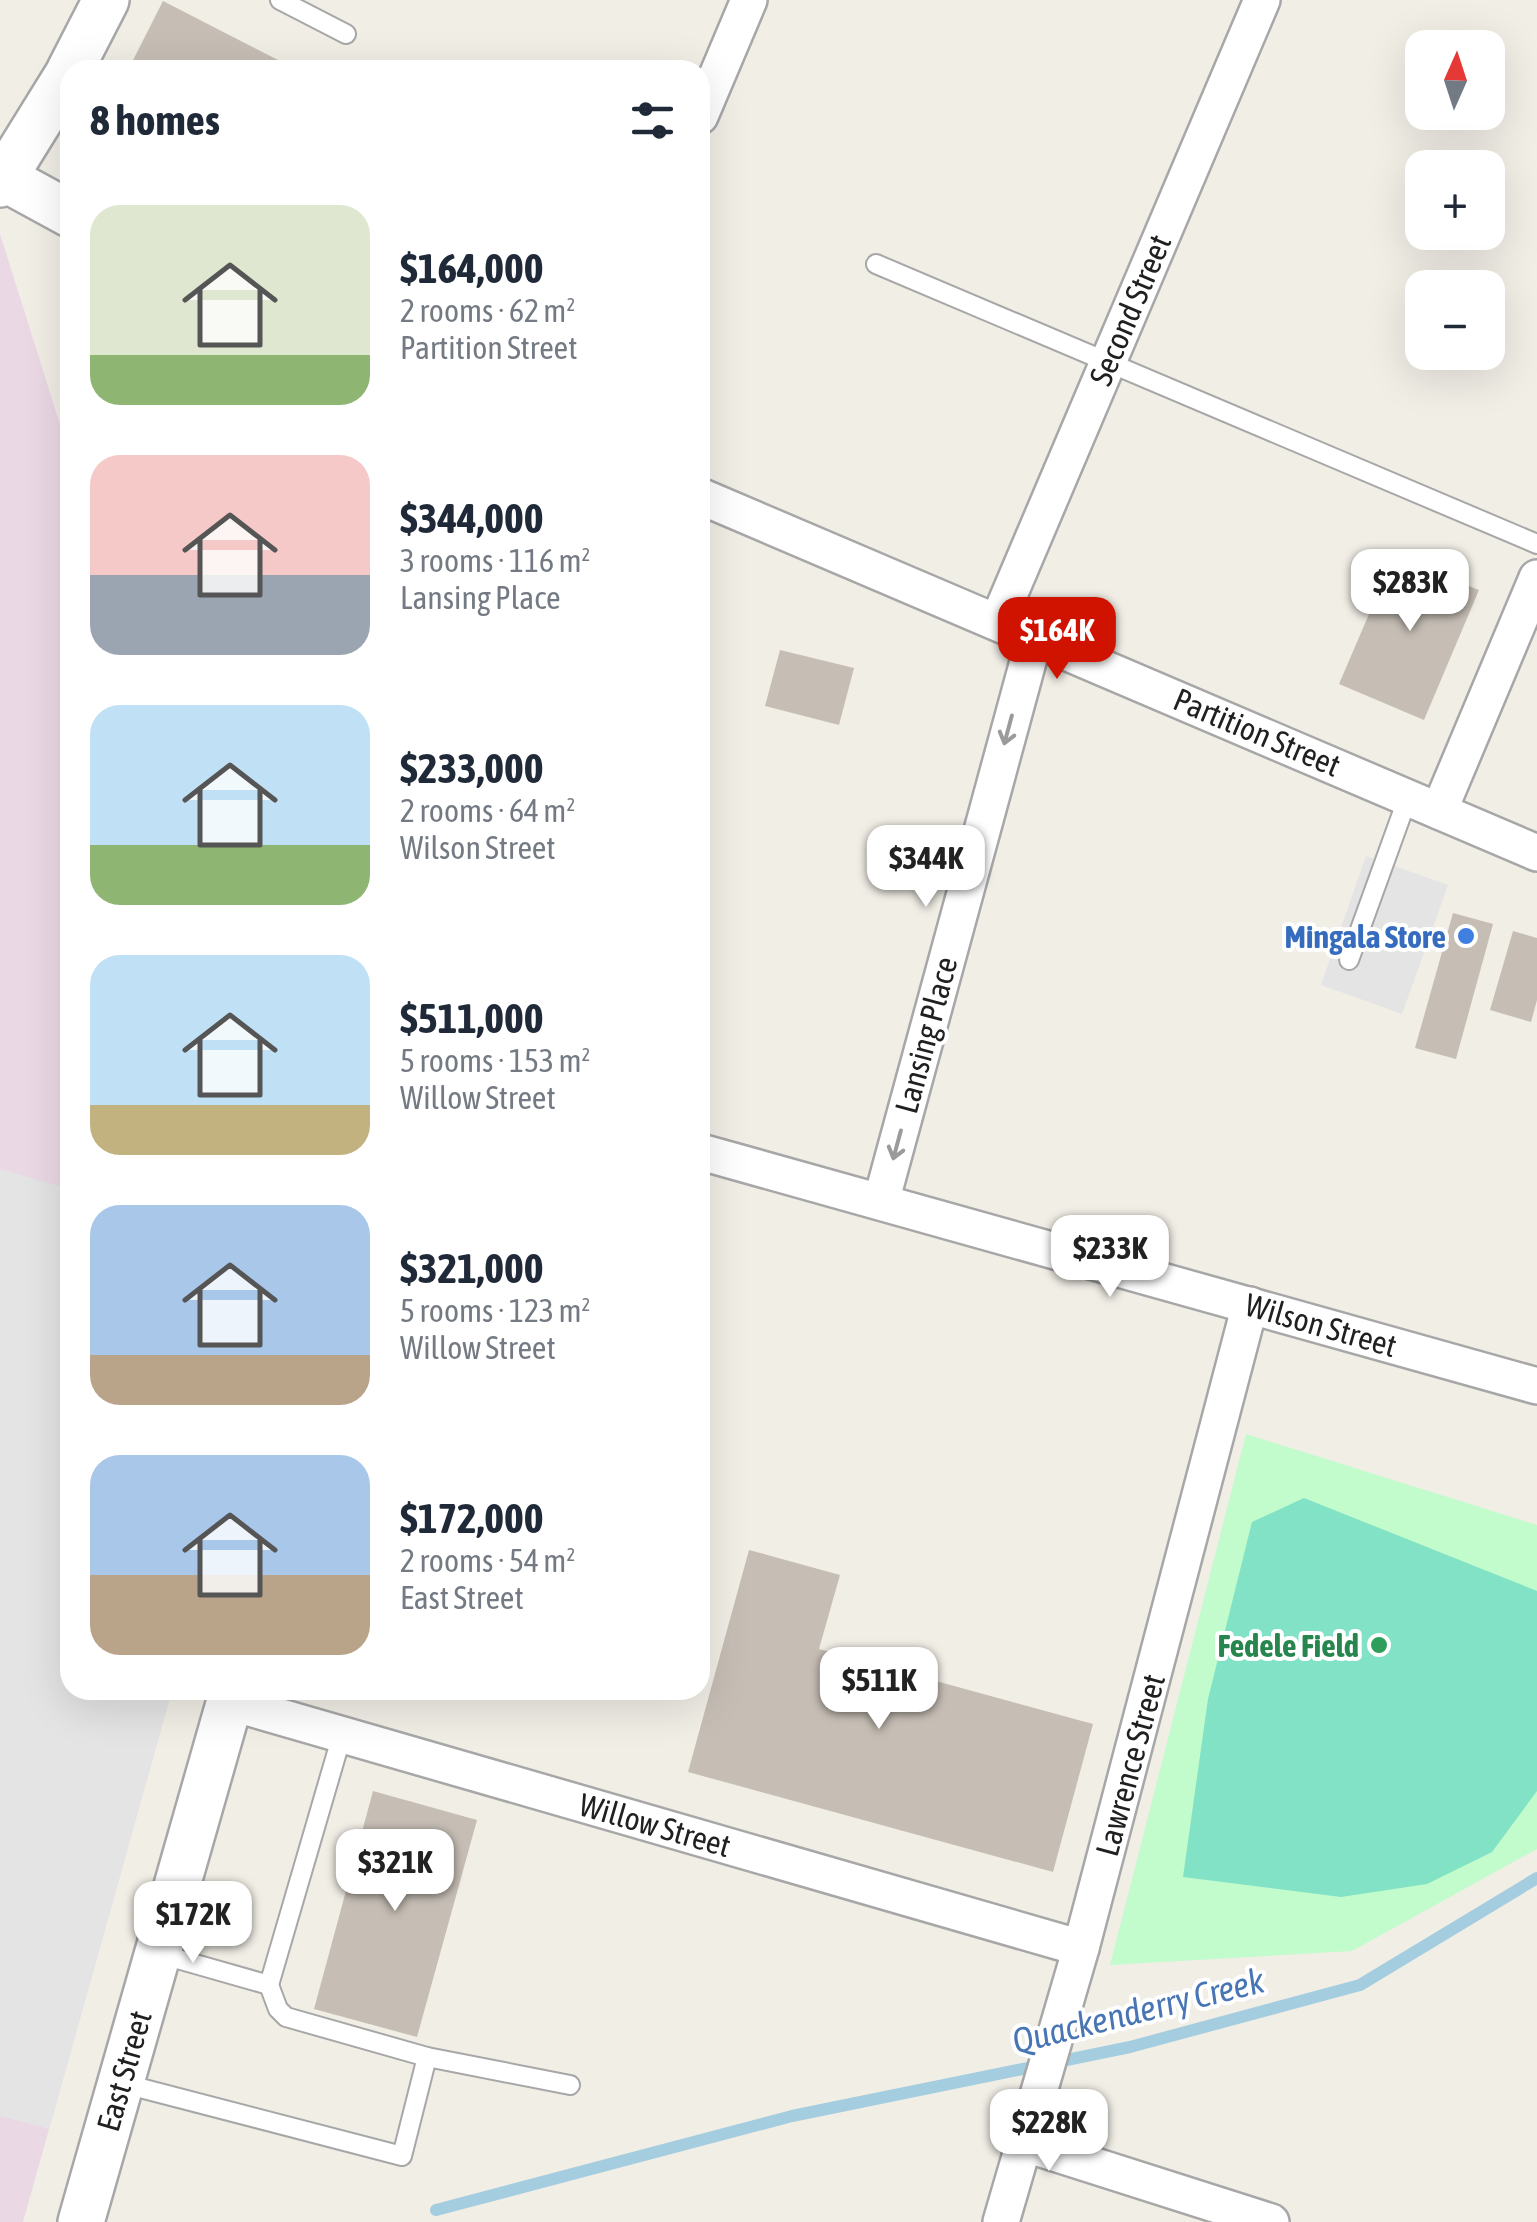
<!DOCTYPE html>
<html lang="en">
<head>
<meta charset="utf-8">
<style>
  :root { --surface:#fff; --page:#f6f6f7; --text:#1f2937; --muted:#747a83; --accent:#d01200 }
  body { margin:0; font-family:"Asap Condensed",sans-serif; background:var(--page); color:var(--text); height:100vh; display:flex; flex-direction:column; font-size:38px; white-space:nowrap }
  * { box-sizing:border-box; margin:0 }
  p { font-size:32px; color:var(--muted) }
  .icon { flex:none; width:55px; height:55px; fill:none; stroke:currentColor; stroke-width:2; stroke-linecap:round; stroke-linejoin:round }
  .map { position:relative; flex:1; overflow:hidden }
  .details { position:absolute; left:60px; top:60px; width:650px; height:1640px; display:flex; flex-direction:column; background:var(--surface); border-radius:30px; box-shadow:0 10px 40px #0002 }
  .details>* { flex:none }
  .needle { width:65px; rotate:3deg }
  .buttons { position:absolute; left:1405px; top:30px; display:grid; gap:20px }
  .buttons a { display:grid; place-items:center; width:100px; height:100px; border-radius:20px; background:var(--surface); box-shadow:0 10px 40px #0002; font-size:50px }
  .price { position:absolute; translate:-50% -85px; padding:0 22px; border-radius:20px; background:#fff; color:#222; font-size:32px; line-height:65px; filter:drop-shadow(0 2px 5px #0008) }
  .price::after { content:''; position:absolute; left:50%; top:60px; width:30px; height:22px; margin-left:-15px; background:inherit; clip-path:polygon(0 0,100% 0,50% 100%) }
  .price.on { background:var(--accent); color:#fff }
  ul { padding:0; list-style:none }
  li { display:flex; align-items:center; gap:30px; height:250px; padding:0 30px }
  li span { display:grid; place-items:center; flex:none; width:280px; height:200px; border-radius:30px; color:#555 }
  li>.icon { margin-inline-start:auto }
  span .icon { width:120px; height:120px; fill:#fffc; stroke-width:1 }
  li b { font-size:42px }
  h2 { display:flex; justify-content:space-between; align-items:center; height:120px; padding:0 30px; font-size:42px }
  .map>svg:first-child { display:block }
  .industrial { fill:#ead8e5 }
  .park { fill:#c2fbcc }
  .pitch { fill:#82e2c5 }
  .parking { fill:#e4e4e4 }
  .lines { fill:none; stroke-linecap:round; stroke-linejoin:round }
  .stream { stroke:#a5cde0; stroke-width:12 }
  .building { fill:#c6beb5 }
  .service-casing { stroke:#a7a7a7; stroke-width:22 }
  .minor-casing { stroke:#a7a7a7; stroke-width:40 }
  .tertiary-casing { stroke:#a7a7a7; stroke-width:50 }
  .service { stroke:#fff; stroke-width:18 }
  .minor { stroke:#fff; stroke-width:35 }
  .tertiary { stroke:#fff; stroke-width:45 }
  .oneway { stroke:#9b9b9b }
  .shop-dot { fill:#3f7fe0; stroke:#fff; stroke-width:4 }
  .leisure-dot { fill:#2e9e5b; stroke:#fff; stroke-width:4 }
  .labels { text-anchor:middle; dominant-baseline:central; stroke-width:8; stroke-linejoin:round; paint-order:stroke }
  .street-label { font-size:32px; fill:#202020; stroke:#fff }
  .shop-label { font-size:32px; font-weight:bold; fill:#366cbe; stroke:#fff; text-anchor:end }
  .leisure-label { font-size:32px; font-weight:bold; fill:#27864d; stroke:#fff; text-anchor:end }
  .water-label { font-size:35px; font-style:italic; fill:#4875b4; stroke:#fff }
</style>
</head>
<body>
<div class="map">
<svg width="1537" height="2222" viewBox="0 0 1537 2222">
  <rect width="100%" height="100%" fill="#f1eee6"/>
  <polygon class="industrial" points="0,234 70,456 70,1690 172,1690 23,2222 0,2222"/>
  <polygon class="park" points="1246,1434 1537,1525 1537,1849 1352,1951 1110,1965"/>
  <polygon class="pitch" points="1304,1498 1537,1591 1537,1791 1492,1852 1427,1884 1341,1897 1183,1877 1208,1699 1252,1522"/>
  <g class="parking">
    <polygon points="1366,856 1448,885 1402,1014 1321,985"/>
    <polygon points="0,1169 70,1189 70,1690 172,1690 49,2129 0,2116"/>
  </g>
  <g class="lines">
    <polyline class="stream" points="436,2210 792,2116 1130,2047 1360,1985 1537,1878"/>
  </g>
  <g class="building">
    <polygon points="163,1 282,62 278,70 128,70"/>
    <polygon points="1396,551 1416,560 1420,552 1466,571 1461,583 1479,590 1424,720 1339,684"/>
    <polygon points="780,650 854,668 839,725 765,706"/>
    <polygon points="1453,913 1493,924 1456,1059 1415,1048"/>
    <polygon points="1513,931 1537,938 1537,1000 1531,1022 1490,1010"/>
    <polygon points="749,1550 840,1575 819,1649 1093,1724 1053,1872 688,1772"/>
    <polygon points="373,1791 477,1820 417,2037 314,2009"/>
  </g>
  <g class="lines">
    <defs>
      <g id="service">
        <polyline points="280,0 346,34"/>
        <polyline points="876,264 1537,544"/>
        <polyline points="1349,960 1408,797"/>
        <polyline points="160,1954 269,1985 342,1735"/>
        <polyline points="427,2057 570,2085"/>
        <polyline points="121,2083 402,2156 427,2057 286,2017 278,2009 269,1985"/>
      </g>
      <g id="minor">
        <polyline points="700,116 749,0"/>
        <polyline points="700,496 1537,853"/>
        <polyline points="998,621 1262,0"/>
        <polyline points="1439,811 1537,578"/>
        <polyline points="701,1152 1537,1386"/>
        <polyline points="881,1202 1035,636"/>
        <polyline points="229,1702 1081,1948"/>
        <polyline points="1023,2143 1271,2222"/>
        <polyline points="1001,2222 1081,1948 1250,1305"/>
      </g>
      <g id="tertiary">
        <polyline points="70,70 106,0"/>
        <polyline points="4,178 70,214"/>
        <polyline points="0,184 70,71"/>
        <polyline points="81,2222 233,1690"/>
      </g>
    </defs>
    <use href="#service" class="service-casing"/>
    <use href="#minor" class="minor-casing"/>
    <use href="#tertiary" class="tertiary-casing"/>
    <use href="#service" class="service"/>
    <use href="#minor" class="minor"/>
    <use href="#tertiary" class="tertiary"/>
  </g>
  <defs><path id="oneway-shaft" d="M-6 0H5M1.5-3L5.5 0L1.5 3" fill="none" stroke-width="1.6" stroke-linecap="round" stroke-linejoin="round" transform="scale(2.5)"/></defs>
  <g class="oneway">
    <use href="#oneway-shaft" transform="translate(1008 730) rotate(105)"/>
    <use href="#oneway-shaft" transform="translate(897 1145) rotate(105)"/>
  </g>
  <circle class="shop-dot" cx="1466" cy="936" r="10"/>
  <circle class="leisure-dot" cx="1379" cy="1645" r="10"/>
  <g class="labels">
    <g class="street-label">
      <text transform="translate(1130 310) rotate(-67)">Second Street</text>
      <text transform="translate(1257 732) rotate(23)">Partition Street</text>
      <text transform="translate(926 1035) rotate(-75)">Lansing Place</text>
      <text transform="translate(1321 1325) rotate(16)">Wilson Street</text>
      <text transform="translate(1130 1765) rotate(-75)">Lawrence Street</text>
      <text transform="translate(655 1825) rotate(16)">Willow Street</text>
      <text transform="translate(124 2071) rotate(-74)">East Street</text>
    </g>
    <g class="shop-label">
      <text x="1446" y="936">Mingala Store</text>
    </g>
    <g class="leisure-label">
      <text x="1359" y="1645">Fedele Field</text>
    </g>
    <g class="water-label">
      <text transform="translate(1138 2010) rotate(-14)">Quackenderry Creek</text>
    </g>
  </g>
</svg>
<div class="buttons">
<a><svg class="needle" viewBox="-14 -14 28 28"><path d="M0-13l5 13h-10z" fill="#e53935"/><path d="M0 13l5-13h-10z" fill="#747a83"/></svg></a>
<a>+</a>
<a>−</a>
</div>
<b class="price" style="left:1410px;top:634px">$283K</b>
<b class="price on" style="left:1057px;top:682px">$164K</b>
<b class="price" style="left:926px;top:910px">$344K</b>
<b class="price" style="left:1110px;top:1300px">$233K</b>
<b class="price" style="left:879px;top:1732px">$511K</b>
<b class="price" style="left:395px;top:1914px">$321K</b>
<b class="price" style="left:193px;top:1966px">$172K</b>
<b class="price" style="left:1049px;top:2174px">$228K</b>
<section class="details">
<h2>8 homes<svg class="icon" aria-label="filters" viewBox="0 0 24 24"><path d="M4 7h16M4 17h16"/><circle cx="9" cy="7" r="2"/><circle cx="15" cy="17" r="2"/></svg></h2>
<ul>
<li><span style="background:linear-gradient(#dfe7d0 75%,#8fb573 0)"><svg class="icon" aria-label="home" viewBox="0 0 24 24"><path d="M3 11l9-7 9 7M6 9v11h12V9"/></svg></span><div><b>$164,000</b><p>2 rooms · 62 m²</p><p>Partition Street</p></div></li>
<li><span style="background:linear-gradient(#f6c9c9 60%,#9aa5b1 0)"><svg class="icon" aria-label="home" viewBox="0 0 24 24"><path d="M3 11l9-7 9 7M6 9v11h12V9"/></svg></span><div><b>$344,000</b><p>3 rooms · 116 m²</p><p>Lansing Place</p></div></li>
<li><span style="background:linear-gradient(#bfe0f5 70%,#8fb573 0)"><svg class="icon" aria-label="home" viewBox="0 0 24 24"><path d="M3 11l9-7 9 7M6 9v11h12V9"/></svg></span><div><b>$233,000</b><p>2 rooms · 64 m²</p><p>Wilson Street</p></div></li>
<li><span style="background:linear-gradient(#bfe0f5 75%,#c2b280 0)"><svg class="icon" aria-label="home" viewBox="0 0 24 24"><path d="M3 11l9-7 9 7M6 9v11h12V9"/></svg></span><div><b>$511,000</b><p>5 rooms · 153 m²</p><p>Willow Street</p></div></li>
<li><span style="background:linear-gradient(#a9c7e8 75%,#b9a48a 0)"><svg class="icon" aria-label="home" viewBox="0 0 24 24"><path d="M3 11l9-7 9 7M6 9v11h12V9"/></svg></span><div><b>$321,000</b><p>5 rooms · 123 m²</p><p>Willow Street</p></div></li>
<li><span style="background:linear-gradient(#a9c7e8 60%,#b9a48a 0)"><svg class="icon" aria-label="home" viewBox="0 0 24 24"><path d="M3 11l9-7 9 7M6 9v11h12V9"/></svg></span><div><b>$172,000</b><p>2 rooms · 54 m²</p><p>East Street</p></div></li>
</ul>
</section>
</div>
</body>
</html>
